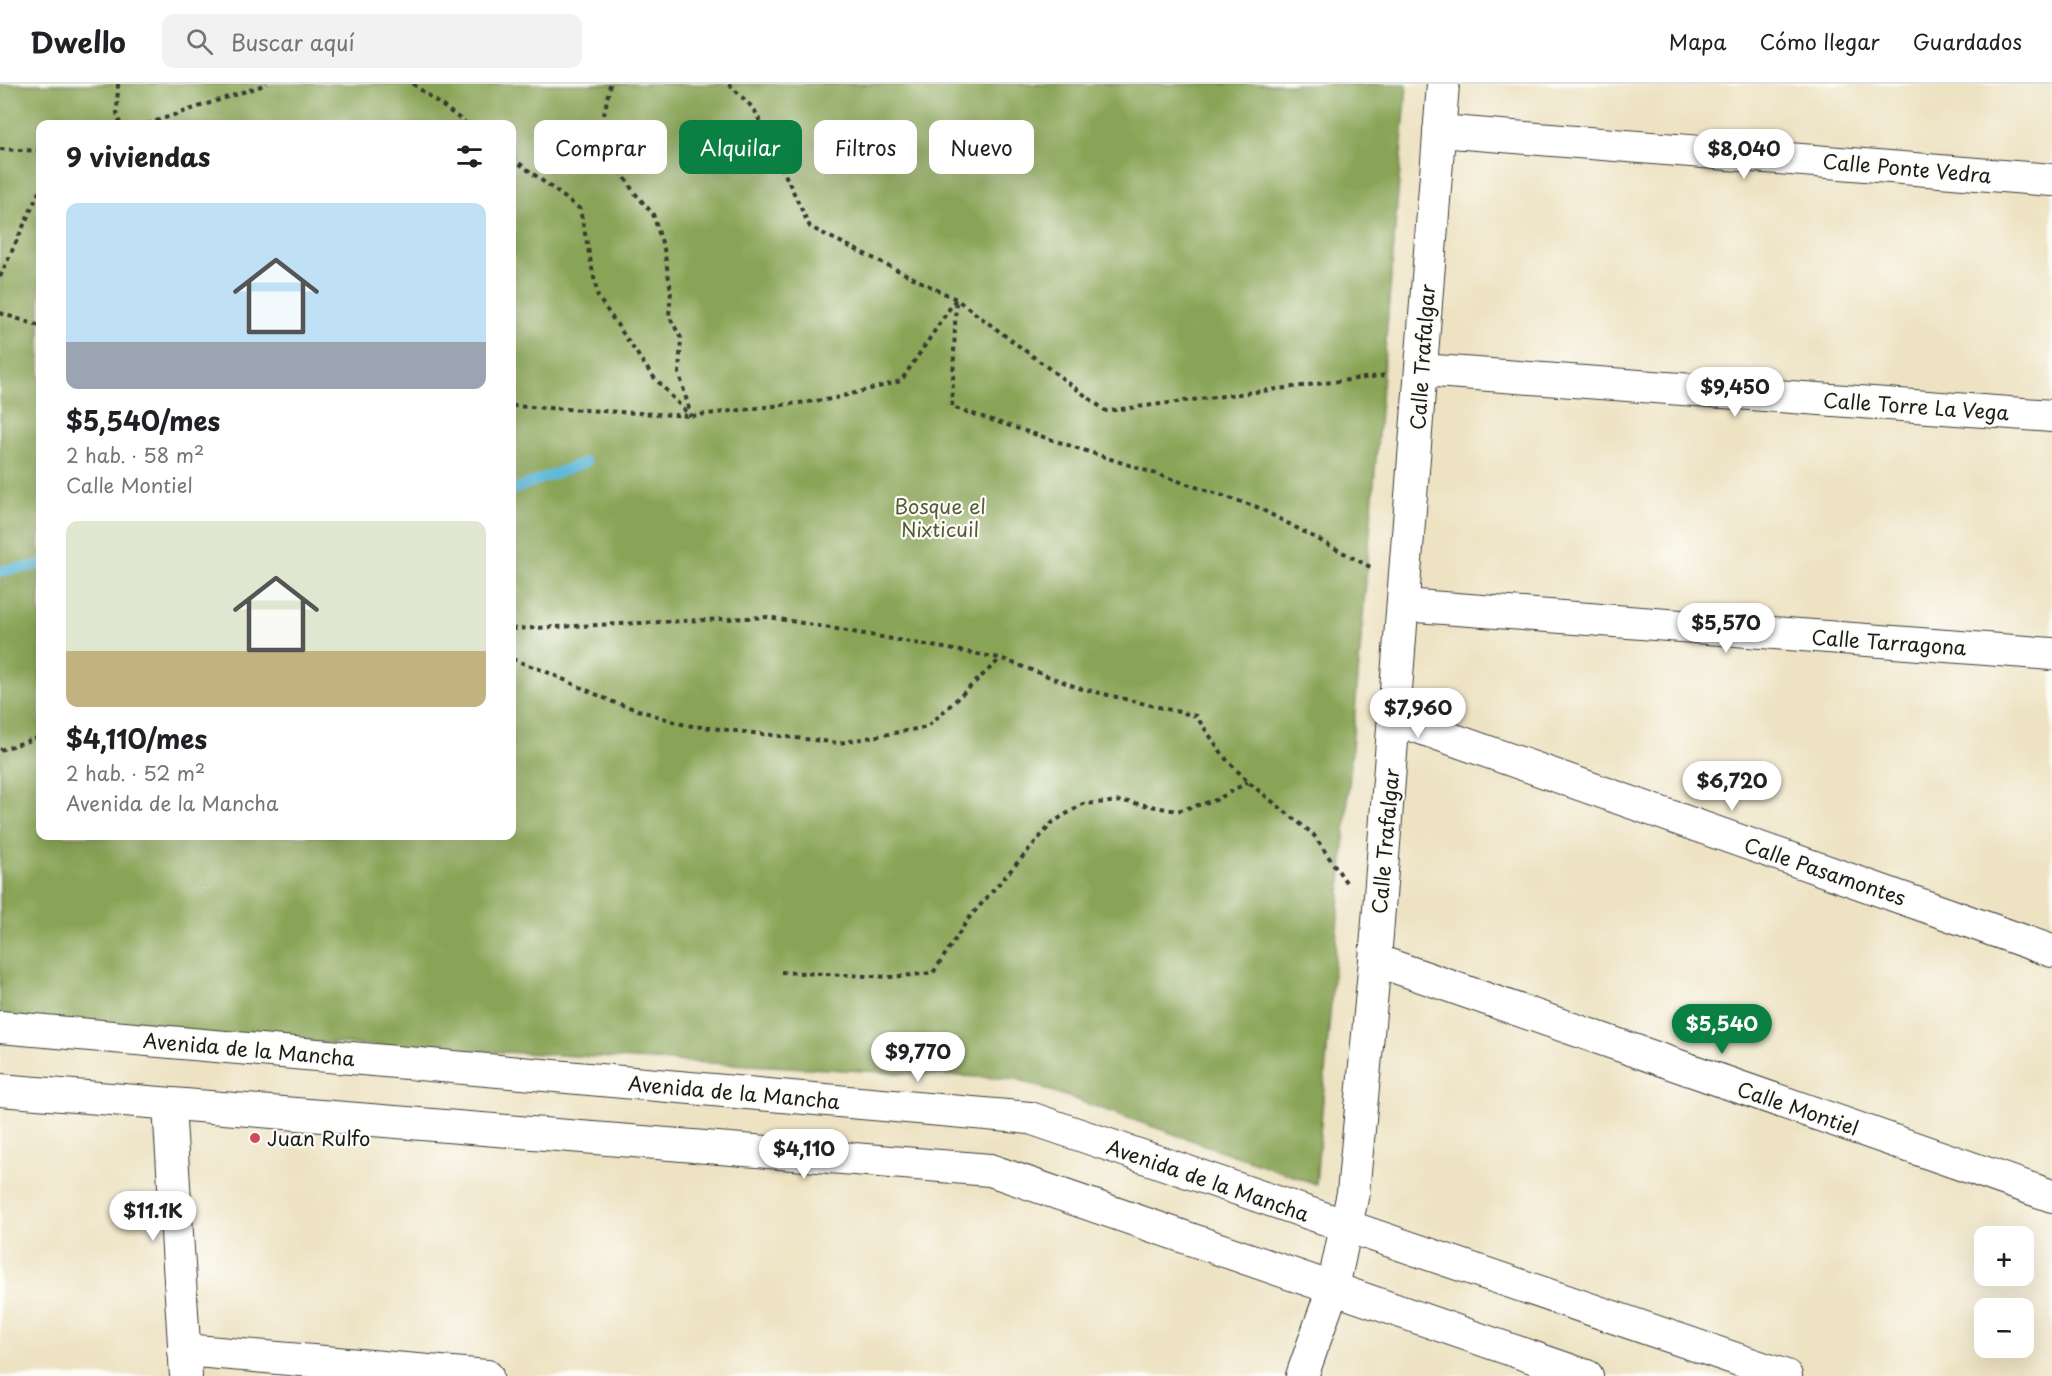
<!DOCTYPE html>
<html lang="es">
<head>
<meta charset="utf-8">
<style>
  :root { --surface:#fff; --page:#f2f2f2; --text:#202124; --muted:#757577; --line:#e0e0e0; --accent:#0b8043 }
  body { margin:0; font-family:"Playpen Sans",sans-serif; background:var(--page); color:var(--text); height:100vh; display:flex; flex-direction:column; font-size:22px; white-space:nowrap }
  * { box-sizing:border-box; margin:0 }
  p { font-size:20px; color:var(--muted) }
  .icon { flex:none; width:33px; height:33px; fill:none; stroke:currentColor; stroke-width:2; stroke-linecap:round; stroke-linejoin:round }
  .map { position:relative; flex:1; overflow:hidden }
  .side { position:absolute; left:36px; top:36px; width:480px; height:720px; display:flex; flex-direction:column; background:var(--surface); border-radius:12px; box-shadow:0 6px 24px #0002 }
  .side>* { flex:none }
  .hud { position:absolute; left:534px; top:36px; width:570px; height:54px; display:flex; gap:12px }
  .controls { position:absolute; left:1974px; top:1142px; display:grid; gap:12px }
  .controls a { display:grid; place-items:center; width:60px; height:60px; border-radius:12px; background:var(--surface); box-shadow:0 6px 24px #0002; font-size:30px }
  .price { position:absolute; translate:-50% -51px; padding:0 14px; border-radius:21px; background:#fff; color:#222; font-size:20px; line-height:39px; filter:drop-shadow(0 2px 3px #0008) }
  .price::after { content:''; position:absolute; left:50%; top:36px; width:18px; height:14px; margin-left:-9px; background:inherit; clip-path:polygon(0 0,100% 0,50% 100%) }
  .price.on { background:var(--accent); color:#fff }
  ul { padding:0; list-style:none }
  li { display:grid; align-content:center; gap:12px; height:318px; padding:0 30px }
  li span { display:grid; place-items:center; height:186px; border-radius:12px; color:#555 }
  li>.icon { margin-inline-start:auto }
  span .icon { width:108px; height:108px; fill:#fffc; stroke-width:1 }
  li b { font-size:26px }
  h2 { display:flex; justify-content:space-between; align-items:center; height:72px; padding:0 30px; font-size:26px }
  .tag { padding:0 21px; border-radius:12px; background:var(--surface); box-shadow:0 6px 24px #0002; font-size:21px; line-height:54px }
  .tag.on { background:var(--accent); color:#fff }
  header { display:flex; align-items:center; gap:36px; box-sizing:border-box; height:84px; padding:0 30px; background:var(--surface); border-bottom:2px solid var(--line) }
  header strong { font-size:28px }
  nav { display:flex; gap:33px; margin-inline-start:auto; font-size:21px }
  .search { width:420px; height:54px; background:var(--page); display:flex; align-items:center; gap:15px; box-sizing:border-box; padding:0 21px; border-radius:12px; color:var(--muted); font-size:22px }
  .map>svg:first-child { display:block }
  .forest { fill:#89a456; stroke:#526039; stroke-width:1.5; fill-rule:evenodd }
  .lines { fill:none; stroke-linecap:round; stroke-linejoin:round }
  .stream { stroke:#5fb9dd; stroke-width:10 }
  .street-casing { stroke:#3b3a35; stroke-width:34 }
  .path { stroke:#3b3a35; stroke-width:4; stroke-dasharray:4.5 4.5; stroke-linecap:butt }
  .street { stroke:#fff; stroke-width:32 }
  .poi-dot { fill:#d1495b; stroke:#fdfcf7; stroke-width:2 }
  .labels { text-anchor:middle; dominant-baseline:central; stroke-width:4.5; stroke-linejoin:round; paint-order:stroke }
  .street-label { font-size:20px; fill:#1c1c1c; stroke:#fdfcf7 }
  .park-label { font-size:20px; fill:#565c37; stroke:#fdfcf7 }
  .poi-label { font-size:20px; fill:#1c1c1c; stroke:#fdfcf7; text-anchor:start }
</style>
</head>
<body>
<header>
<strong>Dwello</strong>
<div class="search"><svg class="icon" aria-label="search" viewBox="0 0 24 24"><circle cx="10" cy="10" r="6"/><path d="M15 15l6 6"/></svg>Buscar aquí</div>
<nav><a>Mapa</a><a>Cómo llegar</a><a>Guardados</a></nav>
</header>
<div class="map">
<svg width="2052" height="1292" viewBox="0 0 2052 1292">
  <rect width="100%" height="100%" fill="#fdfcf7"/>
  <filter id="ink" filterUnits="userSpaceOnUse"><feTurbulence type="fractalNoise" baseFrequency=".0167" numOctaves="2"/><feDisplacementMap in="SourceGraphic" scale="12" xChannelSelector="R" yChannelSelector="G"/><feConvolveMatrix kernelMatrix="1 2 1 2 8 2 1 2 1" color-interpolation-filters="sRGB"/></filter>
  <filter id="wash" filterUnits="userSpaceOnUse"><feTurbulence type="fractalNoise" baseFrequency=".008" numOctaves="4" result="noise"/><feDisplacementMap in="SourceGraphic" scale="24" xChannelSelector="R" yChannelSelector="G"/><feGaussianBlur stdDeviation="1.35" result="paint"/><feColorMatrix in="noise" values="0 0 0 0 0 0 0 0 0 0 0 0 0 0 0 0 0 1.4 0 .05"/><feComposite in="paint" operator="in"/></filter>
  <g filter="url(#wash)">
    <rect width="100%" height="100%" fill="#ede2c2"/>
    <path class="forest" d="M0 0H1407L1316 1100 1017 995 0 942ZM40 40H512V752H40Z"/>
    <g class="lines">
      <g class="stream">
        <polyline points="512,406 586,378"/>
        <polyline points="0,487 40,481"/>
      </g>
    </g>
  </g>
  <g filter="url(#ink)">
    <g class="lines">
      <defs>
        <g id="street">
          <polyline points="1439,47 2052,96"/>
          <polyline points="1421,286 2052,332"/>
          <polyline points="1403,521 2052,570"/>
          <polyline points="1395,635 2052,867"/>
          <polyline points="1375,876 2052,1112"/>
          <polyline points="0,943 1030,1034 1786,1292"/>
          <polyline points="0,1006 990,1086 1587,1292"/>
          <polyline points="169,1022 186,1292"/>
          <polyline points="184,1266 487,1292"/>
          <polyline points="1302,1292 1333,1204 1353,1109 1375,876 1443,0"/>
        </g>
      </defs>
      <use href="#street" class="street-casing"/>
      <g class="path">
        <polyline points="118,0 117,29 120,40"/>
        <polyline points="413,0 467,40"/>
        <polyline points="610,0 604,31 612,72 633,107 653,130 664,165 671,207 669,232 681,254 679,289 691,332"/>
        <polyline points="729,0 754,25 810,143 956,215 1106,327 1387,291"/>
        <polyline points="147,40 267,0"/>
        <polyline points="0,65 40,67"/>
        <polyline points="512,74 580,125 598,213 651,290 690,332"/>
        <polyline points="0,193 40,106"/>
        <polyline points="0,229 40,242"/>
        <polyline points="512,322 691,332 832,315 901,297 956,215 952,323 1257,423 1374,485"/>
        <polyline points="512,545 768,533 1000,574 1079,604 1196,632 1226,675 1248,698 1313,750 1348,801"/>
        <polyline points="512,575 547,588 613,618 685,641 839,659 927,643 1000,575"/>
        <polyline points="0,666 40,653"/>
        <polyline points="781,888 890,893 933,889 969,834 1053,738 1083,720 1123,717 1177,727 1216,716 1248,698"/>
      </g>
      <use href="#street" class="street"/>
    </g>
  </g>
  <circle class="poi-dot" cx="255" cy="1054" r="6"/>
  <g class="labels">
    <g class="street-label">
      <text transform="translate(1907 84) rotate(5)">Calle Ponte Vedra</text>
      <text transform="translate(1422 273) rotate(-86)">Calle Trafalgar</text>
      <text transform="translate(1916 322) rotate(4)">Calle Torre La Vega</text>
      <text transform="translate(1889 558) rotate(4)">Calle Tarragona</text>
      <text transform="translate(1385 757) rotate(-85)">Calle Trafalgar</text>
      <text transform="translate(1825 787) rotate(19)">Calle Pasamontes</text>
      <text transform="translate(249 965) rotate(5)">Avenida de la Mancha</text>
      <text transform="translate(734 1008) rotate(5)">Avenida de la Mancha</text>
      <text transform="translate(1798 1024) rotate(19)">Calle Montiel</text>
      <text transform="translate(1208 1096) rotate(19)">Avenida de la Mancha</text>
    </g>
    <g class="park-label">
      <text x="940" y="422">Bosque el<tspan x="940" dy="23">Nixticuil</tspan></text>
    </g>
    <g class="poi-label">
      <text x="267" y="1054">Juan Rulfo</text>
    </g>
  </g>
</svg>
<div class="controls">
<a>+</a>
<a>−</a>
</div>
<b class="price" style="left:1744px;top:96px">$8,040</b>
<b class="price" style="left:1735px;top:334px">$9,450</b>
<b class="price" style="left:1726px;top:570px">$5,570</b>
<b class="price" style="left:1418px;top:655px">$7,960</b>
<b class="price" style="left:1732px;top:728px">$6,720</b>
<b class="price on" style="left:1722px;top:971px">$5,540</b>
<b class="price" style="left:918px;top:999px">$9,770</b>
<b class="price" style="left:804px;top:1096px">$4,110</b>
<b class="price" style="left:153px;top:1158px">$11.1K</b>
<div class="hud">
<a class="tag">Comprar</a>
<a class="tag on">Alquilar</a>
<a class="tag">Filtros</a>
<a class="tag">Nuevo</a>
</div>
<section class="side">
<h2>9 viviendas<svg class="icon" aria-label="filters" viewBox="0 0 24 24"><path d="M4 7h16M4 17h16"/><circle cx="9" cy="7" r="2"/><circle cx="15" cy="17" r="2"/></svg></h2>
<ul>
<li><span style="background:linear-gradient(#bfe0f5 75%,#9aa5b1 0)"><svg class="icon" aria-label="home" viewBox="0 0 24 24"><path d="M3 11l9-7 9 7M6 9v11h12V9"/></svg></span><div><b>$5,540/mes</b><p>2 hab. · 58 m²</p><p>Calle Montiel</p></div></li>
<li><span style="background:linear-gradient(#dfe7d0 70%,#c2b280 0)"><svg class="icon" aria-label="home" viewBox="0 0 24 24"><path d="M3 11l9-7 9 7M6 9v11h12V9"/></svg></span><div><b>$4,110/mes</b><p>2 hab. · 52 m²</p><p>Avenida de la Mancha</p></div></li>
</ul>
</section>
</div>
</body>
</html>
